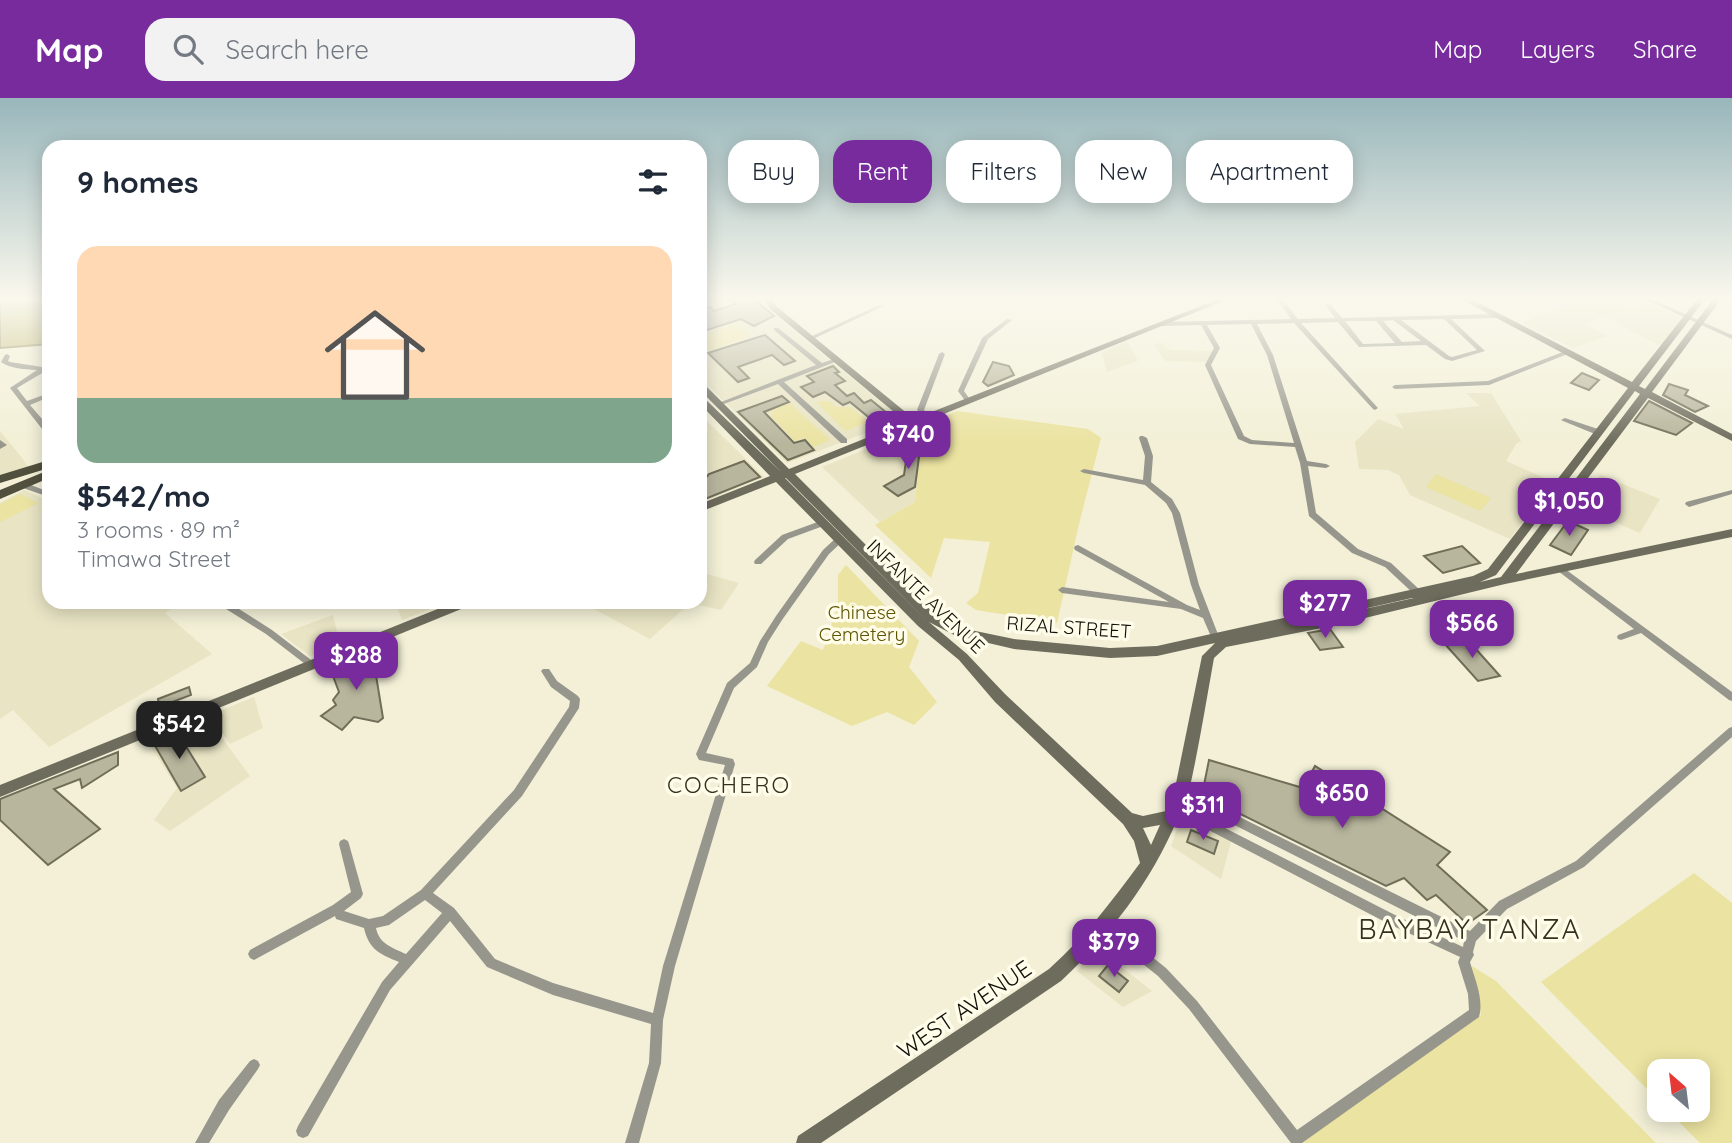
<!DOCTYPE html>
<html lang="en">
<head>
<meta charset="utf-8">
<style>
  :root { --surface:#fff; --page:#f2f2f3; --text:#1f2937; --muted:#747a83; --accent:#782b9d }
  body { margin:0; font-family:Quicksand,sans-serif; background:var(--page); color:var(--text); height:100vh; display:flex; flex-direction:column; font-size:26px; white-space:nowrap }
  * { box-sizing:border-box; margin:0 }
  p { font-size:23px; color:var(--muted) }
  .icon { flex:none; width:38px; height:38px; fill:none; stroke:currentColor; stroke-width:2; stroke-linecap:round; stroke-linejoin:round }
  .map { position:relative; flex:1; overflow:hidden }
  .panel { position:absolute; left:42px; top:42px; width:665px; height:469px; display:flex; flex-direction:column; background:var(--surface); border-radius:21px; box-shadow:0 4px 18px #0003 }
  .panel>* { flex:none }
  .guide { position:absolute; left:728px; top:42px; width:665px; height:63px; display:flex; gap:14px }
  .needle { width:46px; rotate:332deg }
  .tools { position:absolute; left:1647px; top:961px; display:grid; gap:14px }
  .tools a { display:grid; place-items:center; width:63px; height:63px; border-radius:14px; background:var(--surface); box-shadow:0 4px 18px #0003; font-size:35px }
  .price { position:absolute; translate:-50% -60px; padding:0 16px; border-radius:14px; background:var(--accent); color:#fff; font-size:23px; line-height:46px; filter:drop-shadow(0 2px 4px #0008) }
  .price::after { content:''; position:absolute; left:50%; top:42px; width:21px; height:16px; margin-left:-10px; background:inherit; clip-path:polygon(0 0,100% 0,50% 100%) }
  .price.active { background:#222; color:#fff }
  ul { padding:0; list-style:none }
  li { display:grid; align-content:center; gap:14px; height:371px; padding:0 35px }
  li span { display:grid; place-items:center; height:217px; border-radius:21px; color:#555 }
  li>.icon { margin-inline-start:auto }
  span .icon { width:126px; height:126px; fill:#fffc; stroke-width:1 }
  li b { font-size:30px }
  h2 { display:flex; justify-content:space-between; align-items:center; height:84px; padding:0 35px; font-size:30px }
  .pill { padding:0 24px; border-radius:21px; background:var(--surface); box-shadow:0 4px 18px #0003; font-size:24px; line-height:63px }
  .pill.active { background:var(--accent); color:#fff }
  header { display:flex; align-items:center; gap:42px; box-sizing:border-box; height:98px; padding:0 35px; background:var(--accent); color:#fff }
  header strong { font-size:33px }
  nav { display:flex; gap:38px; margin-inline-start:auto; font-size:24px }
  .search { width:490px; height:63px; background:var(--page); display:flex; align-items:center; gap:18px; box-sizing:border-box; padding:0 24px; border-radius:21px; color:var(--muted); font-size:26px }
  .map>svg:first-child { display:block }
  .built { fill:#e8e4c4 }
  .green { fill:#ebe3a1 }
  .water { fill:#c0b977; stroke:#8c8756; stroke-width:2 }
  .building { fill:#b9b69e; stroke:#706e58; stroke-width:2 }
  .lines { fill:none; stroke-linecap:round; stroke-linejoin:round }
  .street { fill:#97968c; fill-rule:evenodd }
  .secondary { fill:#6e6c5d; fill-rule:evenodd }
  .primary { fill:#514f3d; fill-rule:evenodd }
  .labels { text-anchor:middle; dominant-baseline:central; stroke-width:7; stroke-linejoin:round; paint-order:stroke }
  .street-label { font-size:19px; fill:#121109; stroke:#fffde9 }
  .park-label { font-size:19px; fill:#5d5400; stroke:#fffde9 }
  .quarter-label { font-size:23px; letter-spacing:2px; fill:#34311d; stroke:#fffde9 }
  .near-street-label { font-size:23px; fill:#121109; stroke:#fffde9 }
  .near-quarter-label { font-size:28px; letter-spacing:2px; fill:#34311d; stroke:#fffde9 }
</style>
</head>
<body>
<header>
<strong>Map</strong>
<div class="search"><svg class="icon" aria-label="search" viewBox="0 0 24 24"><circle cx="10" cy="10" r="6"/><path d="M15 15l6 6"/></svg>Search here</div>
<nav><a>Map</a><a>Layers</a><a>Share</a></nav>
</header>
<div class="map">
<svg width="1732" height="1045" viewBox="0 0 1732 1045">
  <rect width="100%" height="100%" fill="#f3f0d7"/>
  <g class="built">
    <polygon points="700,200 762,200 767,211 902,321 787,365 700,280"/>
    <polygon points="1606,200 1632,212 1649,206 1676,218 1680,224 1661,248 1603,218 1584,226 1608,238 1573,250 1522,225 1576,204 1583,207"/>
    <polygon points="1127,243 1138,263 1107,274 1102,254"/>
    <polygon points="1161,245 1170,252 1215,253 1207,264 1165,263 1154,246"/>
    <polygon points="1466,295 1491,295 1521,343 1516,346 1506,363 1554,384 1510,441 1410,397 1399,377 1388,372 1359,371 1355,344 1378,321 1404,331 1395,316 1480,308"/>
    <polygon points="700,316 716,332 764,379 700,405"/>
    <polygon points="923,328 915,404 880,424 822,369"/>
    <polygon points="0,333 23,361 28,369 0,378"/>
    <polygon points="1600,377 1660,401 1640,435 1577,408"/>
    <polygon points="24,392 49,403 49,504 182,504 165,515 212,556 49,649 13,612 0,621 0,405"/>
    <polygon points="700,474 739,485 721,512 690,505 650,541 581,504 700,504"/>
    <polygon points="395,504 449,504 402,522"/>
    <polygon points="333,517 340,547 310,558 281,536"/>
    <polygon points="254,599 263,630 230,646 210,617"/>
    <polygon points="205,617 250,678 170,733 154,722 177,690 146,641"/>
    <polygon points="1182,718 1231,744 1221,781 1171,748"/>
    <polygon points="1097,850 1152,893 1123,909 1077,873"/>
  </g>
  <g class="green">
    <polygon points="736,226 751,238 702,255 700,253 700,228 707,235"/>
    <polygon points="821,303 829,303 836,309 851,309 868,324 846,333 816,304"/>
    <polygon points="790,305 793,308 830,342 814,349 805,340 795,343 770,317 773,316 770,313"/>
    <polygon points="957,313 1088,331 1101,340 1079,426 1057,525 976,512 966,505 978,495 990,444 944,440 931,480 875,427 915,404 923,328"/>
    <polygon points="1436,376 1491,400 1480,413 1426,389"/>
    <polygon points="20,396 38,405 0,424 0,406"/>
    <polygon points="846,467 919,543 909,569 937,604 914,627 887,614 852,628 767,588 801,543 823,552 838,508 838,477"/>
    <polygon points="1694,775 1732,805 1732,1045 1700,1045 1667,1012 1698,1012 1698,973 1659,973 1659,1003 1541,884"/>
    <polygon points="1470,867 1496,883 1656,1045 1300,1045 1481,917"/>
  </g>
  <polygon class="water" points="0,200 49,200 49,246 0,250"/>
  <g class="building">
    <polygon points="728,200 753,200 774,218 754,228 741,221 707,232 700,226 700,212 710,209 714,213 735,206"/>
    <polygon points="765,237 795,263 784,267 772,257 738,269 749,280 738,284 708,255"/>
    <polygon points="993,264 1009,268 1014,277 988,288 983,284"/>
    <polygon points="833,268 839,274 835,275 845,283 835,287 847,298 854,295 864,305 871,302 893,320 877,326 850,304 843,307 825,294 813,299 801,289 814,284 807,278"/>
    <polygon points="1582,275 1599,282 1589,292 1571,285"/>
    <polygon points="1669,286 1688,292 1685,297 1708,308 1695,314 1663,297"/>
    <polygon points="782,298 789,304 764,314 794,345 805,342 814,352 788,362 738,314"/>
    <polygon points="1649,303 1692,325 1676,337 1634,323"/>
    <polygon points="909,343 921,344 915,389 898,398 884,388 904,377"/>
    <polygon points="744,363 760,379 700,403 700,386 709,376"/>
    <polygon points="1568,423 1588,432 1571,457 1550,447"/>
    <polygon points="1462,448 1480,465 1443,475 1424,458"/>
    <polygon points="1330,531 1343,549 1320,552 1308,535"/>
    <polygon points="1466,540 1500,578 1478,583 1444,545"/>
    <polygon points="372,553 383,620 378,624 354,619 342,632 321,618 336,607 333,602 339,594 330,570"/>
    <polygon points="189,589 191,597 159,609 158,601"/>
    <polygon points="177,634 205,679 181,693 154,646"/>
    <polygon points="118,654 118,667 82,690 80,681 54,691 100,731 48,767 0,722 0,701"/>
    <polygon points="1209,662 1303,690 1315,668 1450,754 1437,767 1487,812 1467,826 1436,797 1427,802 1404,780 1386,788 1202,697"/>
    <polygon points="1191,732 1218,743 1214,756 1187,744"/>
    <polygon points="1108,867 1128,883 1119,894 1099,878"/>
  </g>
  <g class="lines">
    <g class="street">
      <path d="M1276 200H1282L1298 221 1335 220 1325 207 1328 205 1330 206 1342 220 1498 216 1501 218 1498 220 1451 221 1485 253 1452 263 1445 261 1426 247 1359 249 1338 224 1301 225 1377 309 1378 310 1375 312 1373 311 1294 225 1257 226 1273 257 1307 363 1326 366 1330 368 1326 370 1308 368 1316 415 1358 451 1391 465 1421 493 1422 495 1421 497H1415L1385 469 1352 455 1309 418 1300 365 1295 349 1250 346 1238 341 1205 267 1214 250 1201 227 1162 228 1159 226 1162 224 1291 221ZM1444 221 1477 252 1452 259 1449 258 1401 222ZM1393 222 1421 243 1402 244 1383 223ZM1345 223H1376L1395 245 1363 246ZM1251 226 1267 257 1294 345 1252 342 1244 338 1211 267 1220 250 1207 227Z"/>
      <polygon points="1642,200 1649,200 1732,237 1732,241"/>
      <polygon points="879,207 884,208 813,241 808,240"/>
      <polygon points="1007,221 1012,222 988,241 964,293 971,303 970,304 966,304 958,293 982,240"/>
      <polygon points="774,230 778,230 822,265 837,260 840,262 784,284 847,341 847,345 841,345 778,286 721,307 719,308 716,306 816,267 774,232"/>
      <polygon points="1568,252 1570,253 1570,255 1489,287 1395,291 1392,289 1395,287 1488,283"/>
      <polygon points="942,254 945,256 924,312 931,319 928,321 917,312 939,256"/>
      <path d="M7 256 10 258 8 263 10 264 42 269 49 266V271L17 290 27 303 49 295V299L30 307 49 329V336H46L10 290 37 272C25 271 10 271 1 264L5 257Z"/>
      <polygon points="1565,320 1601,332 1602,334 1601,336 1595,336 1563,323 1561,322"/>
      <polygon points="1140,338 1143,338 1147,340 1153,358 1151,384 1172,401 1180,415 1199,487 1219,539 1218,541 1212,541 1203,520 1181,511 1062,495 1058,492 1062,489 1169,504 1075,452 1074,450 1075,448 1078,447 1187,507 1200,512 1191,487 1172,415 1166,405 1145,387 1084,375 1080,373 1084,371 1143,382 1145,358 1139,340"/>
      <polygon points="0,342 7,347 0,351"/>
      <polygon points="20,385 26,385 49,394 49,399 20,389 19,387"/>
      <polygon points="1732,392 1732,396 1689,409 1685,406 1686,404"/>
      <polygon points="823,422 827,425 826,427 788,441 761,466 755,466 754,464 755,462 782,437"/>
      <path d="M840 438 843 439 844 441 843 443 829 456 782 522 768 544 757 569 734 590 706 655 733 661 735 666 675 868 663 922 661 965 639 1045H625L649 965 651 926 553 897 487 869 450 823 390 892 308 1038 303 1040 298 1038 296 1033 298 1028 382 884 399 864C380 856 369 852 364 830L336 821 335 818 254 862 250 860 248 856 250 852 333 807 351 794 339 746 340 743 344 741 348 743 349 746 363 796 361 800 344 813 369 821 383 818 421 792 514 692 569 609 570 603 551 589 541 573 543 571H549L557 583 578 598 580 601 579 610 522 698 433 795 454 810 495 861 553 885 653 915 663 868 725 667 699 662 696 656 727 585 750 565 760 543 776 518 823 452 837 439ZM425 802 442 815 406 856C393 850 379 846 376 830L389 827Z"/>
      <polygon points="1561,468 1732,594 1732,603 1729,602 1641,535 1621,542 1618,541 1617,539 1618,537 1634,531 1558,473 1557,471 1558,469"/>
      <polygon points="217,504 228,504 272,532 315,565 317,567 315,569 309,569 266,536 218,506"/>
      <path d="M1732 629V639L1584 769 1507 811 1476 843 1473 854 1474 857 1470 864C1475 882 1484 901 1479 919L1302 1045H1291L1189 911 1158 878 1099 831 1097 827 1099 823 1103 822 1107 823 1166 870 1197 903 1297 1032 1469 912 1468 896 1458 864 1460 859 1389 826 1170 712 1169 709 1170 706 1174 705 1178 706 1397 818 1463 849 1464 843 1177 698 1176 695 1177 692 1181 691 1185 692 1470 833 1499 803 1576 763 1729 630Z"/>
      <polygon points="254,961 258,963 260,967 258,971 229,1012 209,1045 195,1045 219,1002 250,963"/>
    </g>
    <g class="secondary">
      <path d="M764 200H772L776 208 914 321 1221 200H1231L795 376 936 517 961 530 1014 541 1110 550 1157 548 1473 478 1488 471 1628 290 1459 200H1469L1632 284 1698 200H1706L1639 288 1645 291 1714 200H1722L1652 294 1732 336V343L1648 300 1516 476 1732 431V439L1505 486 1332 528 1226 549 1214 560C1206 604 1199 649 1189 693 1186 703 1181 713 1177 722 1151 784 1109 838 1061 883L821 1045H796L798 1038 1049 871C1084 840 1112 803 1140 765L1134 743 1123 726 995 604 959 562 918 528 776 384 700 414V406L770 378 700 306V298L703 299 781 374 700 292V284L703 285 789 371 906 324 770 211ZM1635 293 1640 296 1501 479 1480 484 1496 477ZM785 380H786L926 522ZM1412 500H1414L1301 525ZM929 524 954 537 1014 551 1110 560 1157 558 1215 545 1202 558 1174 695 1166 713 1143 718 1132 715 1005 596 967 556ZM1160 727 1151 747 1143 730Z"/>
      <polygon points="455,504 473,504 471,507 0,699 0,687"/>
    </g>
    <g class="primary">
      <polygon points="49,362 49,370 0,385 0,377"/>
      <polygon points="49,372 49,380 0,401 0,392"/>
    </g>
  </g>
  <linearGradient id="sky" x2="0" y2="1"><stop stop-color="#98b6bb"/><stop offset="0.58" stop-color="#faf8ed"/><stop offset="1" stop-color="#faf8ed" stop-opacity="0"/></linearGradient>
  <rect width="1732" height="346" fill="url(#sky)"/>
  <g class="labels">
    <g class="street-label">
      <text transform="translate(926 498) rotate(44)">INFANTE AVENUE</text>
      <text transform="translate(1069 529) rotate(4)">RIZAL STREET</text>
    </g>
    <g class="park-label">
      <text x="862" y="514">Chinese<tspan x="862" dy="22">Cemetery</tspan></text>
    </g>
    <g class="quarter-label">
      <text x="729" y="686">COCHERO</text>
    </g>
    <g class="near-street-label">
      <text transform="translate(964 911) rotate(-34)">WEST AVENUE</text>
    </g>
    <g class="near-quarter-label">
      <text x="1470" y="830">BAYBAY TANZA</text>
    </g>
  </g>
</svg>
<div class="tools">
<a><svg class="needle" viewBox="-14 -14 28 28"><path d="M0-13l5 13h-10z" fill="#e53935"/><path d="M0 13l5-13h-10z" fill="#747a83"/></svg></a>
</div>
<b class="price" style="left:908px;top:373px">$740</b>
<b class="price" style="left:1569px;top:440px">$1,050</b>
<b class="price" style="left:1325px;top:542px">$277</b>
<b class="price" style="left:1472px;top:562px">$566</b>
<b class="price" style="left:356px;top:594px">$288</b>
<b class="price active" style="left:179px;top:663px">$542</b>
<b class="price" style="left:1342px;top:732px">$650</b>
<b class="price" style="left:1203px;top:744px">$311</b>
<b class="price" style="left:1114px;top:881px">$379</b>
<div class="guide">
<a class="pill">Buy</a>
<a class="pill active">Rent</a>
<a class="pill">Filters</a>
<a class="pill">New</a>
<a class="pill">Apartment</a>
</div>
<section class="panel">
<h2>9 homes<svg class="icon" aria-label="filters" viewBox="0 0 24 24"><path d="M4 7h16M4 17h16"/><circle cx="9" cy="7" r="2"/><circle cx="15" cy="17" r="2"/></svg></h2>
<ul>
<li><span style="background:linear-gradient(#ffd9b3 70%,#7fa58c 0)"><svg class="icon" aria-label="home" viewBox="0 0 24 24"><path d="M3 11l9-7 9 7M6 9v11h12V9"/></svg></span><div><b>$542/mo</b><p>3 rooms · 89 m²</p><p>Timawa Street</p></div></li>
</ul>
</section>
</div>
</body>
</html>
